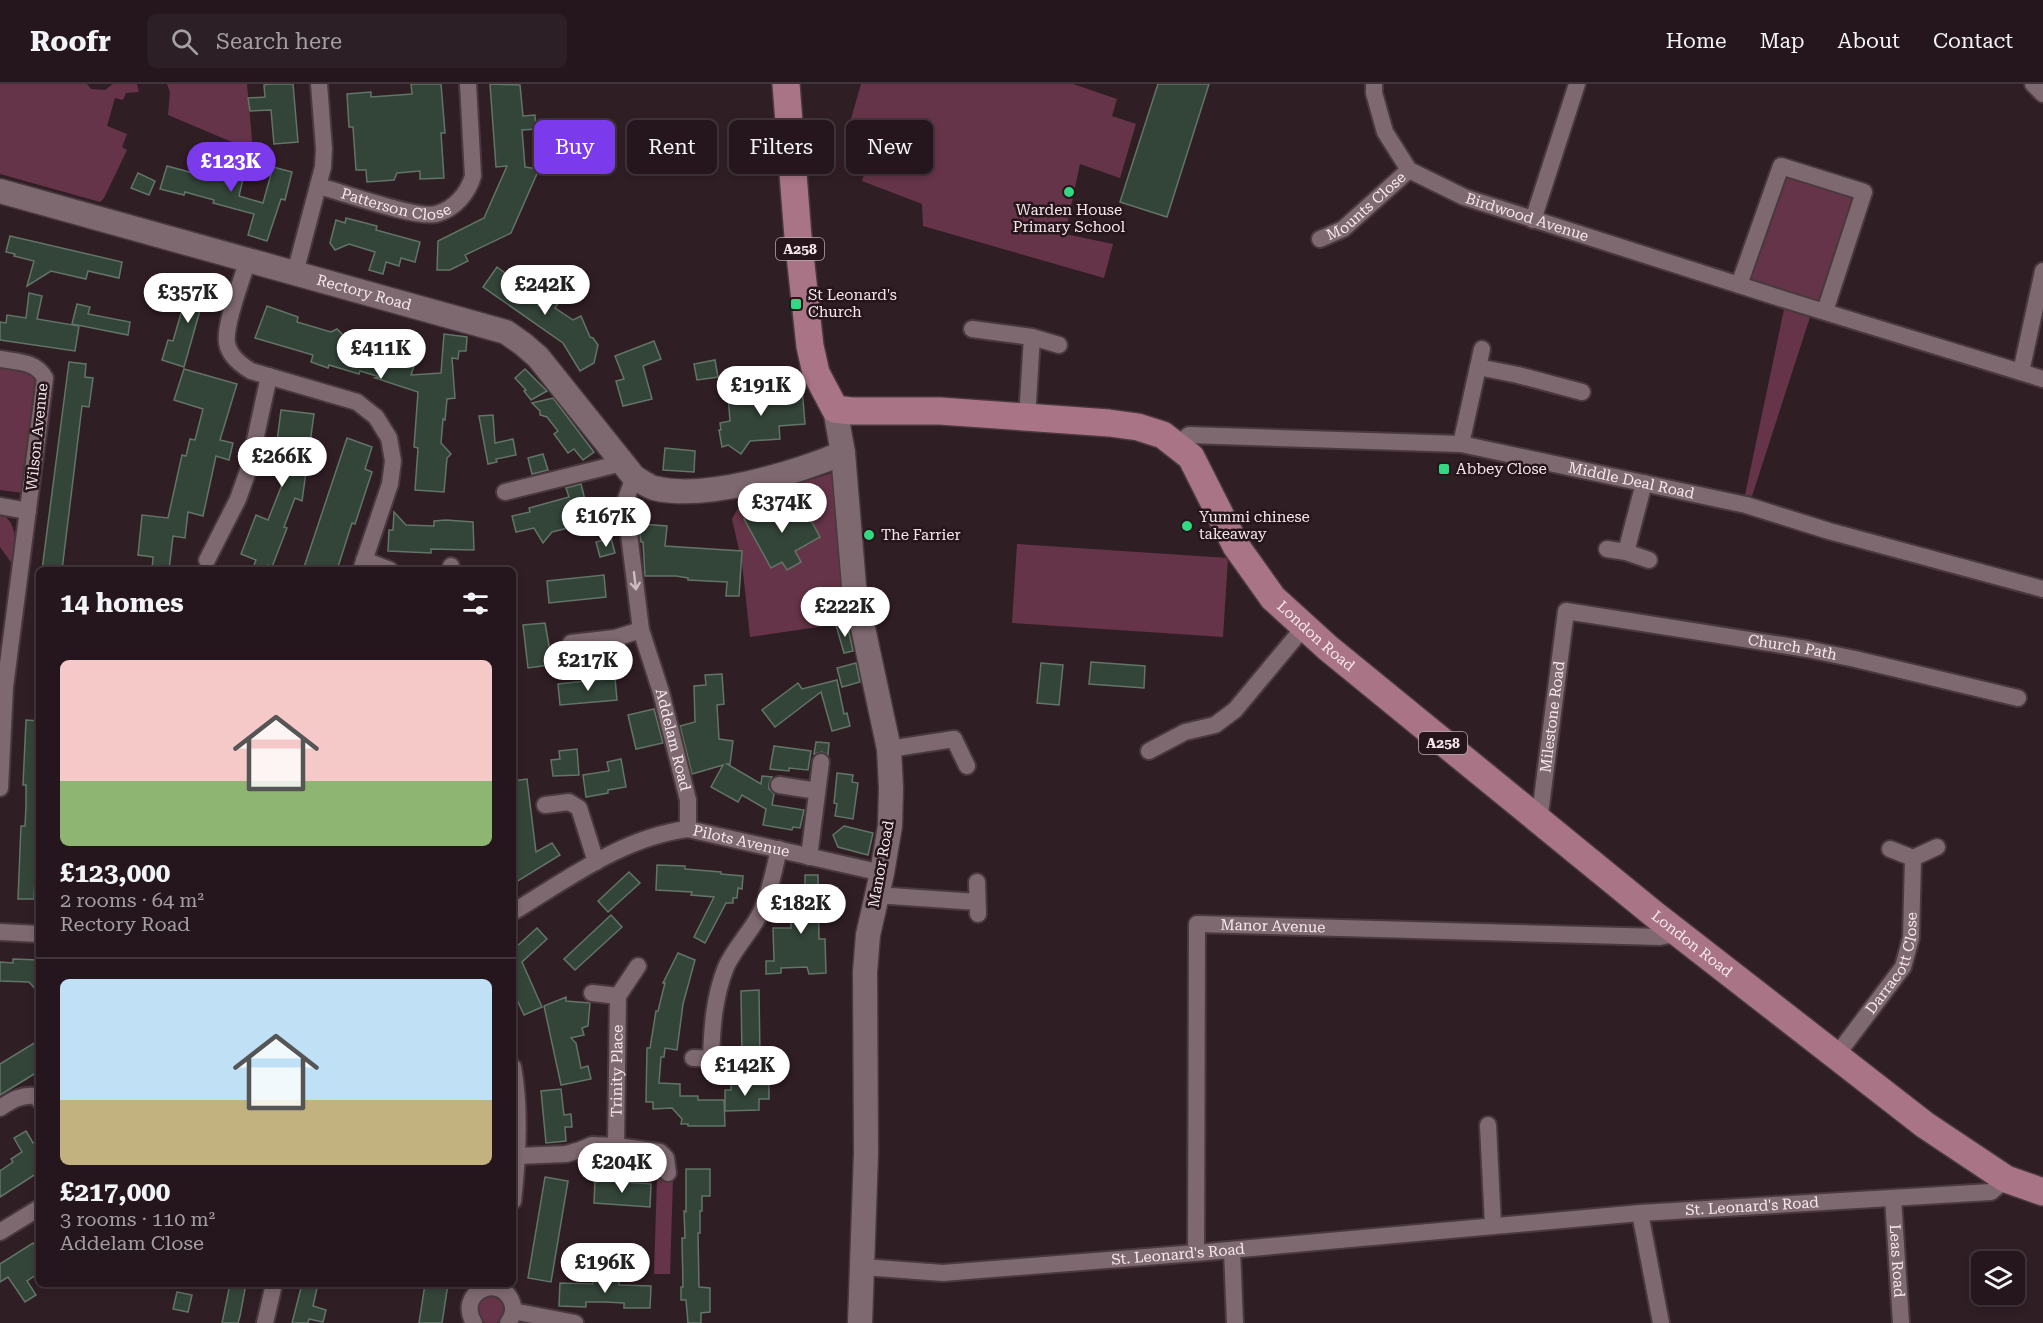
<!DOCTYPE html>
<html lang="en">
<head>
<meta charset="utf-8">
<style>
  :root { --surface:#24161c; --page:#2c1f25; --text:#f1f3f6; --muted:#a39fa3; --line:#41353b; --accent:#7c3aed }
  body { margin:0; font-family:"Roboto Serif",serif; background:var(--page); color:var(--text); height:100vh; display:flex; flex-direction:column; font-size:22px; white-space:nowrap }
  * { box-sizing:border-box; margin:0 }
  p { font-size:20px; color:var(--muted) }
  .icon { flex:none; width:33px; height:33px; fill:none; stroke:currentColor; stroke-width:2; stroke-linecap:round; stroke-linejoin:round }
  .map { position:relative; flex:1; overflow:hidden }
  .details { position:absolute; left:36px; top:483px; width:480px; height:720px; display:flex; flex-direction:column; background:var(--surface); border-radius:9px; box-shadow:0 3px 9px #0003,0 0 0 2px var(--line) }
  .details>* { flex:none }
  .banner { position:absolute; left:534px; top:36px; width:570px; height:54px; display:flex; gap:12px }
  .buttons { position:absolute; left:1971px; top:1167px; display:grid; gap:12px }
  .buttons a { display:grid; place-items:center; width:54px; height:54px; border-radius:9px; background:var(--surface); box-shadow:0 3px 9px #0003,0 0 0 2px var(--line); font-size:30px }
  .price { position:absolute; translate:-50% -51px; padding:0 14px; border-radius:21px; background:#fff; color:#222; font-size:20px; line-height:39px; filter:drop-shadow(0 2px 3px #0008) }
  .price::after { content:''; position:absolute; left:50%; top:36px; width:18px; height:14px; margin-left:-9px; background:inherit; clip-path:polygon(0 0,100% 0,50% 100%) }
  .price.on { background:var(--accent); color:#fff }
  ul { padding:0; list-style:none }
  li { display:grid; align-content:center; gap:12px; height:318px; padding:0 24px }
  li+li { border-top:2px solid var(--line) }
  li span { display:grid; place-items:center; height:186px; border-radius:9px; color:#555 }
  li>.icon { margin-inline-start:auto }
  span .icon { width:108px; height:108px; fill:#fffc; stroke-width:1 }
  li b { font-size:26px }
  h2 { display:flex; justify-content:space-between; align-items:center; height:72px; padding:0 24px; font-size:26px }
  .chip { padding:0 21px; border-radius:9px; background:var(--surface); box-shadow:0 3px 9px #0003,0 0 0 2px var(--line); font-size:21px; line-height:54px }
  .chip.on { background:var(--accent); color:#fff }
  header { display:flex; align-items:center; gap:36px; box-sizing:border-box; height:84px; padding:0 30px; background:var(--surface); border-bottom:2px solid var(--line) }
  header strong { font-size:28px }
  nav { display:flex; gap:33px; margin-inline-start:auto; font-size:21px }
  .search { width:420px; height:54px; background:var(--page); display:flex; align-items:center; gap:15px; box-sizing:border-box; padding:0 21px; border-radius:9px; color:var(--muted); font-size:22px }
  .map>svg:first-child { display:block }
  .green { fill:#663448 }
  .building { fill:#334438; stroke:#627467; stroke-width:1.5 }
  .lines { fill:none; stroke-linecap:round; stroke-linejoin:round }
  .street-casing { stroke:#49393f; stroke-width:20 }
  .secondary-casing { stroke:#49393f; stroke-width:27 }
  .primary-casing { stroke:#49393f; stroke-width:30 }
  .street { stroke:#7f6970; stroke-width:16 }
  .secondary { stroke:#7f6970; stroke-width:24 }
  .primary { stroke:#aa7487; stroke-width:27 }
  .oneway { stroke:#ccbcc1 }
  .poi-dot { fill:#32d882; stroke:#26151b; stroke-width:2 }
  .labels { text-anchor:middle; dominant-baseline:central; stroke-width:5; stroke-linejoin:round; paint-order:stroke }
  .shield { fill:#26151b; stroke:#b7a9ad; stroke-width:1.5 }
  .shield-label { font-size:14px; font-weight:bold; fill:#f5e8ec }
  .street-label { font-size:15px; fill:#f5e8ec; stroke:#26151b }
  .poi-label { font-size:15px; fill:#f5e8ec; stroke:#26151b; text-anchor:start }
</style>
</head>
<body>
<header>
<strong>Roofr</strong>
<div class="search"><svg class="icon" aria-label="search" viewBox="0 0 24 24"><circle cx="10" cy="10" r="6"/><path d="M15 15l6 6"/></svg>Search here</div>
<nav><a>Home</a><a>Map</a><a>About</a><a>Contact</a></nav>
</header>
<div class="map">
<svg width="2043" height="1239" viewBox="0 0 2043 1239">
  <rect width="100%" height="100%" fill="#301e25"/>
  <g class="green">
    <polygon points="0,0 87,0 91,5 105,6 113,0 137,0 139,8 126,9 123,16 115,14 107,42 127,50 122,63 127,66 104,114 100,118 0,90"/>
    <polygon points="167,0 247,0 253,67 168,31 170,8"/>
    <polygon points="861,0 1073,0 1117,15 1112,32 1136,40 1120,94 1080,80 1065,150 1113,160 1104,194 923,142 922,120 862,97 876,56 849,42"/>
    <polygon points="1781,82 1864,108 1825,227 1813,224 1752,412 1745,411 1786,216 1739,201"/>
    <polygon points="7,283 39,290 34,329 31,333 26,369 28,372 23,409 0,406 0,285"/>
    <polygon points="835,388 852,538 750,553 742,479 732,435 742,417"/>
    <path d="M0 429C20 440 15 462 13 481L0 463Z"/>
    <polygon points="1017,460 1228,474 1223,553 1012,539"/>
    <polygon points="657,1093 673,1094 670,1190 654,1190"/>
    <circle cx="491" cy="1225" r="15"/>
  </g>
  <g class="building">
    <polygon points="269,0 293,0 298,58 274,60 271,26 250,27 248,14 265,13 264,1"/>
    <polygon points="411,0 441,0 445,49 441,49 444,94 420,95 420,87 397,89 394,96 367,98 366,86 356,86 353,43 349,43 347,10 371,8 371,13 412,10"/>
    <polygon points="490,0 520,1 523,32 535,31 536,45 522,46 525,83 539,85 511,149 465,171 468,177 450,186 437,186 438,157 484,134 507,82 496,83"/>
    <polygon points="1158,0 1209,0 1167,133 1120,118"/>
    <polygon points="196,79 219,85 218,87 243,95 239,112 263,119 273,83 292,88 285,116 281,115 267,157 248,151 254,130 213,119 214,116 185,108 184,111 160,105 167,82 193,89"/>
    <polygon points="138,89 155,97 149,111 131,104"/>
    <polygon points="346,134 377,142 376,146 420,158 415,178 401,174 399,182 386,178 383,190 369,186 375,168 349,160 335,166 330,159 336,136 345,139"/>
    <polygon points="10,152 122,178 119,194 88,187 86,195 51,187 27,202 34,177 14,172 15,170 6,168"/>
    <polygon points="497,183 516,197 531,193 538,222 547,210 559,218 555,224 573,236 581,232 590,253 593,254 598,261 594,279 580,287 563,259 483,203"/>
    <polygon points="186,201 218,210 213,227 201,223 184,283 162,276 168,256 173,257 184,219 181,218"/>
    <polygon points="29,209 42,212 37,235 79,242 75,267 0,256 0,238 6,239 7,231 26,234"/>
    <polygon points="77,220 90,223 88,230 130,238 128,251 72,240"/>
    <polygon points="267,222 298,233 297,238 331,248 337,245 347,255 348,250 417,273 411,291 441,289 444,250 467,253 466,267 459,267 458,275 452,274 455,314 447,315 445,336 443,335 441,359 451,370 447,374 444,408 415,406 418,364 414,363 418,308 375,294 380,293 360,287 359,290 329,281 328,284 311,278 313,271 255,254"/>
    <polygon points="654,257 661,275 643,282 652,315 623,322 616,297 624,295 615,272"/>
    <polygon points="715,276 718,293 697,296 694,280"/>
    <polygon points="69,278 86,280 85,293 93,294 89,323 82,322 62,486 42,486"/>
    <polygon points="184,285 237,300 220,356 233,359 229,376 216,372 203,432 188,428 185,454 173,452 169,486 152,486 153,473 138,471 142,431 168,434 182,371 186,372 190,355 195,356 203,325 174,316"/>
    <polygon points="525,285 547,307 531,316 524,307 526,306 515,294"/>
    <polygon points="802,304 805,340 779,342 780,355 750,357 741,370 728,361 722,363 719,346 721,346 720,339 730,337 728,311"/>
    <polygon points="553,314 594,368 583,376 574,365 568,369 554,350 558,347 547,333 540,331 540,327 532,319"/>
    <polygon points="281,326 314,330 302,417 295,414 284,443 287,444 272,483 268,481 266,486 252,486 256,476 241,470 256,431 268,436 289,383 274,381"/>
    <polygon points="493,331 495,359 513,355 516,371 496,375 497,378 488,380 479,332"/>
    <polygon points="347,354 372,363 365,385 372,388 355,440 352,439 337,486 303,486"/>
    <polygon points="665,364 695,367 694,388 663,386"/>
    <polygon points="543,370 548,386 532,390 528,374"/>
    <polygon points="581,400 592,444 577,445 576,442 552,448 543,459 534,444 516,448 512,432 530,428 529,424 569,413 566,404"/>
    <polygon points="768,418 777,433 802,420 820,453 795,467 801,478 787,486 782,478 771,484 744,435 756,429 754,426"/>
    <polygon points="394,428 406,441 434,442 434,437 446,436 473,438 474,466 431,465 431,469 388,467 389,446 393,446"/>
    <polygon points="640,440 667,442 665,462 742,467 739,512 726,512 727,498 688,496 688,494 676,492 645,492 643,458 641,458 640,452"/>
    <polygon points="611,454 615,469 600,473 596,458"/>
    <polygon points="604,491 606,513 549,519 547,497"/>
    <polygon points="545,539 550,567 548,568 549,581 528,584 523,541"/>
    <polygon points="847,539 853,567 844,569 836,541"/>
    <polygon points="1091,578 1145,582 1144,604 1089,600"/>
    <polygon points="856,579 860,598 842,603 837,584"/>
    <polygon points="1041,579 1063,581 1059,621 1037,619"/>
    <polygon points="722,590 724,620 717,621 719,655 733,657 730,680 727,680 761,700 762,692 772,693 769,700 769,705 774,710 772,721 804,726 800,744 793,743 792,746 763,741 766,725 742,711 738,718 711,703 723,681 692,690 680,642 695,638 694,602 706,601 705,591"/>
    <polygon points="615,594 617,616 560,621 558,600"/>
    <polygon points="837,596 844,630 847,629 850,642 832,647 821,608 775,643 762,626 798,599 802,605"/>
    <polygon points="654,625 663,659 636,665 628,631"/>
    <polygon points="26,636 39,637 39,771 36,771 34,815 18,815 21,742 25,742 26,722 26,701 23,701"/>
    <polygon points="816,658 829,659 828,671 822,668 814,670"/>
    <polygon points="774,662 811,667 808,686 789,684 789,687 770,685"/>
    <polygon points="577,665 579,691 553,692 551,676 560,675 559,667"/>
    <polygon points="621,675 626,703 608,706 608,709 586,713 583,691 609,687 607,678"/>
    <polygon points="837,689 853,691 852,698 858,699 853,735 835,732 837,720 834,719 835,710"/>
    <polygon points="527,695 536,768 552,759 560,771 513,800 513,697"/>
    <polygon points="844,742 873,749 868,771 838,763 833,751"/>
    <polygon points="657,781 685,782 685,785 721,788 721,790 743,792 742,805 738,804 737,814 733,814 733,819 726,819 705,859 694,853 714,813 691,811 692,808 656,806"/>
    <polygon points="629,788 640,799 608,828 598,817"/>
    <polygon points="805,791 818,791 819,855 825,855 826,889 809,890 807,883 781,884 781,889 766,890 766,877 774,877 773,844 791,844 790,817 797,817 797,809 805,809"/>
    <polygon points="611,831 622,843 575,886 564,875"/>
    <polygon points="537,844 547,855 522,878 542,923 524,931 513,907 513,858 515,864"/>
    <polygon points="678,869 695,876 683,920 677,966 665,964 664,973 661,973 659,999 680,1000 680,1012 698,1012 698,1016 724,1016 725,1042 688,1042 688,1040 681,1040 682,1035 672,1024 653,1025 653,1018 646,1018 647,964 650,964 656,927 658,927 665,899 663,899"/>
    <polygon points="13,875 39,876 39,909 29,898 0,897 0,878 13,879"/>
    <polygon points="759,906 760,974 742,974 741,907"/>
    <polygon points="566,913 566,917 590,919 588,942 582,944 584,951 571,954 576,959 581,984 588,982 591,995 561,1001 544,922"/>
    <polygon points="39,956 39,987 0,1011 0,980"/>
    <polygon points="731,1000 769,1001 769,1015 759,1015 759,1026 725,1027 725,1006 731,1006"/>
    <polygon points="561,1005 564,1031 571,1030 572,1043 565,1043 566,1057 546,1059 541,1007"/>
    <polygon points="26,1047 33,1059 39,1055 39,1088 0,1113 0,1087 13,1078 11,1075 22,1068 14,1054"/>
    <polygon points="686,1085 710,1085 710,1112 702,1112 702,1127 700,1127 700,1149 698,1149 699,1203 710,1204 710,1228 701,1229 701,1239 688,1239 686,1216 681,1216 681,1203 683,1203 682,1154 685,1154 684,1127 686,1128"/>
    <polygon points="545,1093 568,1097 551,1198 528,1194"/>
    <polygon points="595,1096 651,1100 650,1123 594,1119"/>
    <polygon points="33,1159 39,1168 39,1189 27,1197 36,1211 25,1218 8,1193 0,1198 0,1180"/>
    <polygon points="593,1195 619,1196 619,1201 651,1202 650,1224 624,1224 624,1219 605,1218 586,1218 586,1223 559,1222 560,1199 593,1200"/>
    <polygon points="230,1200 246,1200 240,1232 238,1239 222,1239"/>
    <polygon points="302,1200 318,1200 313,1222 326,1226 323,1238 309,1235 308,1239 292,1239"/>
    <polygon points="425,1200 448,1200 442,1239 419,1239"/>
    <polygon points="177,1208 192,1211 188,1228 173,1225"/>
  </g>
  <g class="lines">
    <defs>
      <g id="street">
        <path id="s1" d="M1374 0V9L1385 48 1409 86 1464 113 1786 216 2043 295"/>
        <polyline points="2033,0 2043,10"/>
        <path id="s2" d="M318 102C342 108 416 135 436 130 455 125 468 109 473 92L468 0"/>
        <polyline points="1533,136 1577,0"/>
        <path id="s3" d="M1320 155 1343 145 1409 86"/>
        <path d="M248 176C242 195 224 241 227 259 229 271 241 281 251 287L357 318 376 333 389 354 393 377 390 400 361 486"/>
        <polyline points="295,189 323,83 324,65 319,0"/>
        <polyline points="1739,201 1781,82 1864,108 1825,227"/>
        <polyline points="972,245 1032,253 1027,334"/>
        <polyline points="1032,253 1059,261"/>
        <path d="M0 275C17 278 36 277 45 294L5 603 0 704"/>
        <polyline points="1478,283 1518,291 1582,308"/>
        <polyline points="2021,288 2043,187"/>
        <polyline points="1461,360 1482,265"/>
        <path id="s4" d="M1177 361 1189 351 1461 360 1746 421 1829 447 2043 505"/>
        <path id="s5" d="M634 393 625 418 641 546 661 608 688 716V745"/>
        <polyline points="505,408 622,379"/>
        <polyline points="0,422 28,427"/>
        <polyline points="1607,465 1626,468 1649,476"/>
        <polyline points="1626,468 1644,399"/>
        <polyline points="207,476 238,415 249,384 269,292"/>
        <polyline points="364,476 390,486"/>
        <polyline points="450,486 451,482"/>
        <polyline points="571,559 615,554 641,546"/>
        <polyline points="889,665 954,655 967,682"/>
        <polyline points="1149,667 1185,648 1215,641 1235,626 1304,543"/>
        <polyline points="779,701 817,707"/>
        <polyline points="545,721 569,718 579,724 596,778"/>
        <path id="s6" d="M1539 738 1566 527 1807 565 1855 575 2018 614"/>
        <polyline points="1890,765 1913,774 1937,763"/>
        <polyline points="809,773 821,678"/>
        <polyline points="977,798 978,830"/>
        <polyline points="876,811 977,818"/>
        <path id="s7" d="M513 828C568 795 623 753 688 745L882 789"/>
        <polyline points="0,848 39,850"/>
        <polyline points="592,909 618,912"/>
        <path id="s8" d="M1836 972 1903 883 1911 854 1913 774"/>
        <polyline points="693,974 730,975"/>
        <path d="M711 975C712 943 714 913 726 883 735 863 751 848 761 828 770 809 774 786 779 765"/>
        <path d="M513 983C521 1026 518 1073 513 1117"/>
        <path d="M0 1024C12 1016 22 1010 37 1012L39 1016"/>
        <polyline points="1488,1041 1493,1141"/>
        <path id="s9" d="M616 1062 618 912 638 882"/>
        <polyline points="517,1072 566,1070 580,1066 592,1061 616,1062 660,1068 666,1074 668,1089"/>
        <path id="s10" d="M1893 1114 1901 1239"/>
        <polyline points="1640,1129 1661,1239"/>
        <polyline points="0,1148 39,1124"/>
        <polyline points="1232,1166 1235,1239"/>
        <path id="s11" d="M1196 1169 1197 840 1660 853 1679 849"/>
        <path id="s12" d="M863 1183 943 1189 1196 1169 1640 1129 1991 1108 2006 1095"/>
        <polyline points="513,1227 575,1239"/>
        <polyline points="265,1239 274,1200"/>
        <path d="M474 1239C456 1209 498 1189 511 1216 515 1224 513 1232 508 1239"/>
      </g>
      <g id="secondary">
        <path id="s13" d="M0 107 506 248 523 260 538 273 634 393C640 396 647 402 654 404 705 417 795 389 843 369"/>
        <polyline points="835,325 843,369 854,502 889,665 891,704 890,742 882,789 868,851 865,888 866,1069 860,1239"/>
      </g>
      <g id="primary">
        <path id="s14" d="M786 0 798 153 810 262 816 289 835 325 851 327H940L1109 339 1138 343 1163 351 1191 373 1236 462 1273 514 1328 564 1655 831 1925 1041 2006 1095 2043 1108"/>
      </g>
    </defs>
    <use href="#street" class="street-casing"/>
    <use href="#secondary" class="secondary-casing"/>
    <use href="#primary" class="primary-casing"/>
    <use href="#street" class="street"/>
    <use href="#secondary" class="secondary"/>
    <use href="#primary" class="primary"/>
  </g>
  <defs><path id="oneway-shaft" d="M-6 0H5M1.5-3L5.5 0L1.5 3" fill="none" stroke-width="1.6" stroke-linecap="round" stroke-linejoin="round" transform="scale(1.5)"/></defs>
  <use class="oneway" href="#oneway-shaft" transform="translate(635 497) rotate(83)"/>
  <g class="poi-dot">
    <circle cx="1069" cy="108" r="6"/>
    <rect x="790" y="214" width="12" height="12" rx="3"/>
    <rect x="1438" y="379" width="12" height="12" rx="3"/>
    <circle cx="1187" cy="442" r="6"/>
    <circle cx="869" cy="451" r="6"/>
  </g>
  <g class="labels">
    <g class="shield">
      <rect x="776" y="154" width="48" height="22" rx="4.5"/>
      <rect x="1419" y="648" width="48" height="22" rx="4.5"/>
    </g>
    <g class="shield-label">
      <text x="800" y="165">A258</text>
      <text x="1443" y="659">A258</text>
    </g>
    <g class="street-label">
      <text stroke="none"><textPath href="#s2" startOffset="81">Patterson Close</textPath></text>
      <text stroke="none"><textPath href="#s3" startOffset="57">Mounts Close</textPath></text>
      <text stroke="none"><textPath href="#s1" startOffset="222">Birdwood Avenue</textPath></text>
      <text stroke="none"><textPath href="#s13" startOffset="378">Rectory Road</textPath></text>
      <text transform="translate(37 353) rotate(-84)">Wilson Avenue</text>
      <text stroke="none"><textPath href="#s4" startOffset="462">Middle Deal Road</textPath></text>
      <text stroke="none"><textPath href="#s14" startOffset="918">London Road</textPath></text>
      <text stroke="none"><textPath href="#s6" startOffset="442">Church Path</textPath></text>
      <text stroke="none"><textPath href="#s6" startOffset="106">Milestone Road</textPath></text>
      <text stroke="none"><textPath href="#s5" startOffset="270">Addelam Road</textPath></text>
      <text stroke="none"><textPath href="#s7" startOffset="250">Pilots Avenue</textPath></text>
      <text transform="translate(881 780) rotate(-80)">Manor Road</text>
      <text stroke="none"><textPath href="#s11" startOffset="405">Manor Avenue</textPath></text>
      <text stroke="none"><textPath href="#s14" startOffset="1404">London Road</textPath></text>
      <text stroke="none"><textPath href="#s8" startOffset="111">Darracott Close</textPath></text>
      <text stroke="none"><textPath href="#s9" startOffset="75">Trinity Place</textPath></text>
      <text stroke="none"><textPath href="#s12" startOffset="892">St. Leonard's Road</textPath></text>
      <text stroke="none"><textPath href="#s12" startOffset="316">St. Leonard's Road</textPath></text>
      <text stroke="none"><textPath href="#s10" startOffset="63">Leas Road</textPath></text>
    </g>
    <g class="poi-label">
      <text x="1069" y="126" text-anchor="middle">Warden House<tspan x="1069" dy="17">Primary School</tspan></text>
      <text x="808" y="211">St Leonard's<tspan x="808" dy="17">Church</tspan></text>
      <text x="1456" y="385">Abbey Close</text>
      <text x="1199" y="433">Yummi chinese<tspan x="1199" dy="17">takeaway</tspan></text>
      <text x="881" y="451">The Farrier</text>
    </g>
  </g>
</svg>
<div class="buttons">
<a><svg class="icon" aria-label="layers" viewBox="0 0 24 24"><path d="M12 4l9 5-9 5-9-5zM3 14l9 5 9-5"/></svg></a>
</div>
<b class="price on" style="left:231px;top:109px">£123K</b>
<b class="price" style="left:545px;top:232px">£242K</b>
<b class="price" style="left:188px;top:240px">£357K</b>
<b class="price" style="left:381px;top:296px">£411K</b>
<b class="price" style="left:761px;top:333px">£191K</b>
<b class="price" style="left:282px;top:404px">£266K</b>
<b class="price" style="left:782px;top:450px">£374K</b>
<b class="price" style="left:606px;top:464px">£167K</b>
<b class="price" style="left:845px;top:554px">£222K</b>
<b class="price" style="left:588px;top:608px">£217K</b>
<b class="price" style="left:801px;top:851px">£182K</b>
<b class="price" style="left:745px;top:1013px">£142K</b>
<b class="price" style="left:622px;top:1110px">£204K</b>
<b class="price" style="left:605px;top:1210px">£196K</b>
<div class="banner">
<a class="chip on">Buy</a>
<a class="chip">Rent</a>
<a class="chip">Filters</a>
<a class="chip">New</a>
</div>
<section class="details">
<h2>14 homes<svg class="icon" aria-label="filters" viewBox="0 0 24 24"><path d="M4 7h16M4 17h16"/><circle cx="9" cy="7" r="2"/><circle cx="15" cy="17" r="2"/></svg></h2>
<ul>
<li><span style="background:linear-gradient(#f6c9c9 65%,#8fb573 0)"><svg class="icon" aria-label="home" viewBox="0 0 24 24"><path d="M3 11l9-7 9 7M6 9v11h12V9"/></svg></span><div><b>£123,000</b><p>2 rooms · 64 m²</p><p>Rectory Road</p></div></li>
<li><span style="background:linear-gradient(#bfe0f5 65%,#c2b280 0)"><svg class="icon" aria-label="home" viewBox="0 0 24 24"><path d="M3 11l9-7 9 7M6 9v11h12V9"/></svg></span><div><b>£217,000</b><p>3 rooms · 110 m²</p><p>Addelam Close</p></div></li>
</ul>
</section>
</div>
</body>
</html>
